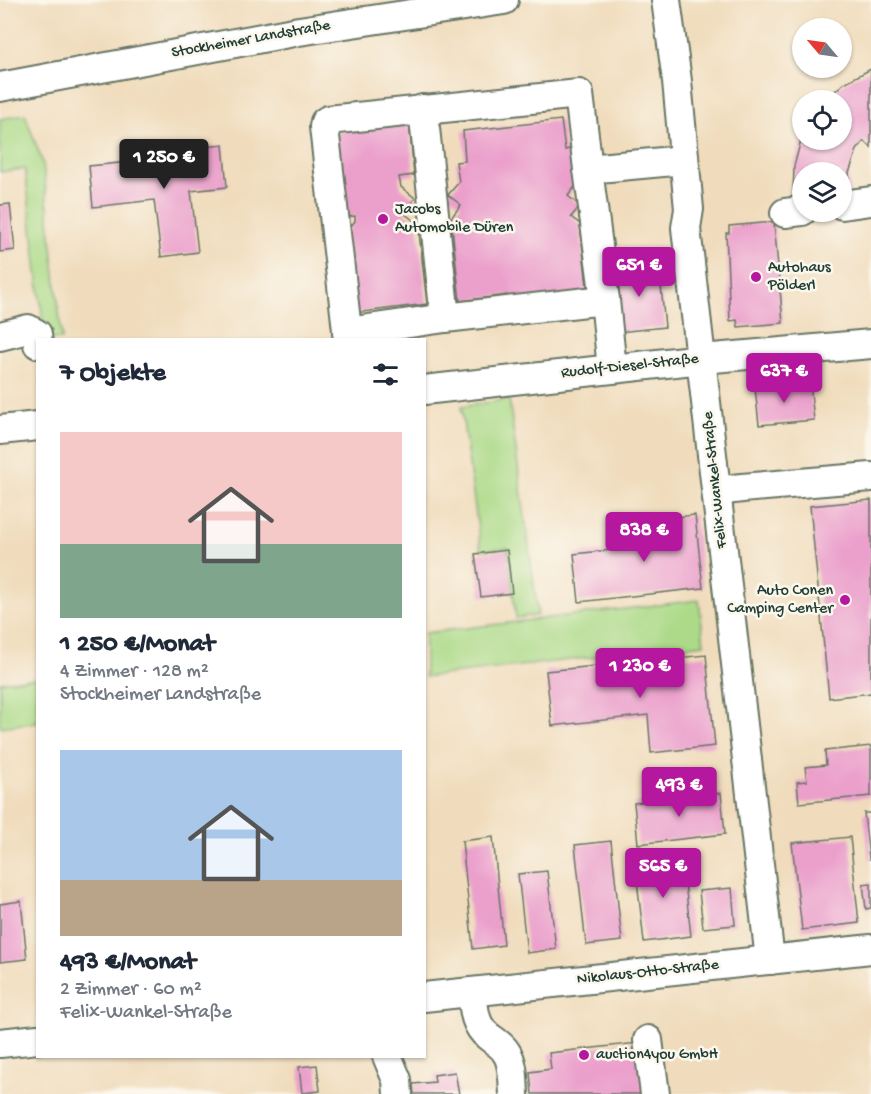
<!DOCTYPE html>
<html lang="de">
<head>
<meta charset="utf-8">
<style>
  :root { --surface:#fff; --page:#f2f2f3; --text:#1f2937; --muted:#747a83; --accent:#b5179e }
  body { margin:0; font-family:"Gochi Hand",sans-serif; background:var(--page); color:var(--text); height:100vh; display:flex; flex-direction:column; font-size:22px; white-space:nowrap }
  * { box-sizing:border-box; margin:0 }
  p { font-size:20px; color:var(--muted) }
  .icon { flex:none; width:33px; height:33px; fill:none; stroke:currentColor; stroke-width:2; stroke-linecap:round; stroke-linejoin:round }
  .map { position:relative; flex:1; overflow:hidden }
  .drawer { position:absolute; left:36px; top:338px; width:390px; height:720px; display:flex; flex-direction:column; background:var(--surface); border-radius:0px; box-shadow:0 2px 4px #0004 }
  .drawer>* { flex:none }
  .needle { width:39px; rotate:299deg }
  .fabs { position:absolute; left:792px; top:18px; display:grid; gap:12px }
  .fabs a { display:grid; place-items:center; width:60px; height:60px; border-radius:50%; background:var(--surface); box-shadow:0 2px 4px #0004; font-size:30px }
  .price { position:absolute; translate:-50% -51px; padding:0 14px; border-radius:6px; background:var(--accent); color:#fff; font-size:20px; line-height:39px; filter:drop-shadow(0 2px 3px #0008) }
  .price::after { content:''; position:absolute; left:50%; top:36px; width:18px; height:14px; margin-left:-9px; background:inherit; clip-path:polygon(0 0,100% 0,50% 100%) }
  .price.selected { background:#222; color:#fff }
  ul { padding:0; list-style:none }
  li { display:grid; align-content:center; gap:12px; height:318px; padding:0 24px }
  li span { display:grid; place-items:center; height:186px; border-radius:0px; color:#555 }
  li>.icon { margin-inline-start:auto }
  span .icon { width:108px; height:108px; fill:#fffc; stroke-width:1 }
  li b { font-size:26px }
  h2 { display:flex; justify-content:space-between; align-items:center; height:72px; padding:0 24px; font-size:26px }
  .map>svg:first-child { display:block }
  .green { fill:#acda88; stroke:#668c5e; stroke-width:1.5 }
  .building { fill:#eba0cc }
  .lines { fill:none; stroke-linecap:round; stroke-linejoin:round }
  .minor-casing { stroke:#687564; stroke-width:32 }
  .minor { stroke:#fff; stroke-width:28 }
  .poi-dot { fill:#b5179e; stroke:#fbf7ec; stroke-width:2 }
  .labels { text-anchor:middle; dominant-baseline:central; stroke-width:5; stroke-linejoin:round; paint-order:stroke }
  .street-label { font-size:16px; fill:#1f3d34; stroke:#fbf7ec }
  .poi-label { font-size:16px; fill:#1f3d34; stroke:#fbf7ec; text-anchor:start }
</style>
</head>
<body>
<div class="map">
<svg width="871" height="1094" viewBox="0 0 871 1094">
  <rect width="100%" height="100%" fill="#fbf7ec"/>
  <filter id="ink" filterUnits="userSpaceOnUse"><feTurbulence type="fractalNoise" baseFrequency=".0167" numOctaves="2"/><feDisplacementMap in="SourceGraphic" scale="12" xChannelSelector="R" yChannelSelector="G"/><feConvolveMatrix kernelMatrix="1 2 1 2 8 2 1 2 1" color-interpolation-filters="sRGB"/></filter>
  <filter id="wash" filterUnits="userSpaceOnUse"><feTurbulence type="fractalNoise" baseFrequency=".008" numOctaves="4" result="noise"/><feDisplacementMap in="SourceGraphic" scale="24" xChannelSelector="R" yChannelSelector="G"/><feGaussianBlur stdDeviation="1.35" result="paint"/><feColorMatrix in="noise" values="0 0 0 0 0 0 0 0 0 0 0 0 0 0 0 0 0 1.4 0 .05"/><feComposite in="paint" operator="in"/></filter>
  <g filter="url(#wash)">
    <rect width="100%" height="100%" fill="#f0dcbc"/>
    <g class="green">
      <polygon points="25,114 43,164 62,339 45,339 25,169 0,172 0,119"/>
      <polygon points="509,399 538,615 516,618 508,548 481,550 461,407"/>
      <polygon points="699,600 704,644 425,677 425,633"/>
      <polygon points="37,678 37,722 0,727 0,682"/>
    </g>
    <g id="blocks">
      <g class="building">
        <polygon points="871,69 871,147 864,141 857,150 849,173 849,190 842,191 842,172 802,172 802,194 793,195 794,166 801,140 842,140 842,100 825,100 844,83"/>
        <polygon points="561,120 565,150 573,148 577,184 568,196 580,206 571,217 580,224 588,295 508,304 507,295 460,301 451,218 461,205 448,195 459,182 456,162 465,161 463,131"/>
        <polygon points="409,122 414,175 399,177 401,187 415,198 404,213 418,224 427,304 354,313 345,234 355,221 355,216 347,217 332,133"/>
        <polygon points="223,145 227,187 191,191 198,252 161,257 154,200 93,207 89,166 150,160 149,153"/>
        <polygon points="10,204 15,250 0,252 0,205"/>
        <polygon points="774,222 783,323 738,327 737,320 730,321 726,233 729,233 729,226"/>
        <polygon points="659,265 665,327 619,332 613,269"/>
        <polygon points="810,383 814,420 759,425 755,388"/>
        <polygon points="871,500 871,693 829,698 810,506"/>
        <polygon points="695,515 703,588 579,602 574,554 639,547 637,521"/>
        <polygon points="507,550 512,593 481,597 475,554"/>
        <polygon points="706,655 715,746 651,753 648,715 552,726 546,671"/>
        <polygon points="871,746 871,796 799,803 797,782 807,781 805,767 826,765 825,751"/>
        <polygon points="721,793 725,834 638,844 634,803"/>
        <polygon points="864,813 871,813 871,859 869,859"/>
        <polygon points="493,837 504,945 473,949 462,841"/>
        <polygon points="850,837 859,923 802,930 792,843"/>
        <polygon points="611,841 622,941 586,945 575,845"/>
        <polygon points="682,856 691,936 644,942 635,862"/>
        <polygon points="547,871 556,949 527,953 518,874"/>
        <polygon points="871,883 871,908 866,909 863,884"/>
        <polygon points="732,888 735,925 703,928 699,891"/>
        <polygon points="21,901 27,959 0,962 0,904"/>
        <polygon points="638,1043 643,1094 532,1094 530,1072 551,1069 549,1053"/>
        <polygon points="317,1065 320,1091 302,1093 299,1067"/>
        <polygon points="455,1072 459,1094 414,1094 413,1084 435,1082 434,1075"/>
      </g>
    </g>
  </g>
  <g filter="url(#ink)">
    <use href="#blocks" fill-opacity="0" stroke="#687564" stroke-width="1.5"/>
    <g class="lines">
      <defs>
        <g id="minor">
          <polyline points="666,0 677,81 689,209 686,228 770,960"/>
          <polyline points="0,87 299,31 504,0"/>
          <polyline points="842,205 871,201"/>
          <polyline points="785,213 802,211"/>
          <polyline points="605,300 612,369"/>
          <polyline points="445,318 605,300 588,169"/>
          <polyline points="347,332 445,318 423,109"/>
          <polyline points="0,336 28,329 37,334 38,344"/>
          <polyline points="348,339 324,127 325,122 328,120 579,94 588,169 684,160"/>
          <polyline points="424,390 702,359 871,344"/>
          <polyline points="0,430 38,426"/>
          <polyline points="717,491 742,488 871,477"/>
          <path d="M472 992C474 1008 474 1025 488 1036 494 1041 502 1045 506 1052 514 1063 513 1081 514 1094"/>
          <polyline points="424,997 871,949"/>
          <polyline points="648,1040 655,1094"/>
          <polyline points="0,1043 38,1039"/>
          <polyline points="387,1056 397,1080 398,1094"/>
        </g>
      </defs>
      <use href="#minor" class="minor-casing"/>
      <use href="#minor" class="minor"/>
    </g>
  </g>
  <g class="poi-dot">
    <circle cx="383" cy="219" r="6"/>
    <circle cx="756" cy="277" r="6"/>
    <circle cx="845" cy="600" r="6"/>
    <circle cx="584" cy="1055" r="6"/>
  </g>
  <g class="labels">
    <g class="street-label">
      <text transform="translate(251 40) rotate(-10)">Stockheimer Landstraße</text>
      <text transform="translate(630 367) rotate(-6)">Rudolf-Diesel-Straße</text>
      <text transform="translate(716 480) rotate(-96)">Felix-Wankel-Straße</text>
      <text transform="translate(648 973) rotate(-6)">Nikolaus-Otto-Straße</text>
    </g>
    <g class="poi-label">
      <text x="395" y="210">Jacobs<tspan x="395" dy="18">Automobile Düren</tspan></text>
      <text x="768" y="268">Autohaus<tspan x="768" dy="18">Pölderl</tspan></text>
      <text x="833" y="591" text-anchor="end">Auto Conen<tspan x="833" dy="18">Camping Center</tspan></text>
      <text x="596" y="1055">auction4you GmbH</text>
    </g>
  </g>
</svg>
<div class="fabs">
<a><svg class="needle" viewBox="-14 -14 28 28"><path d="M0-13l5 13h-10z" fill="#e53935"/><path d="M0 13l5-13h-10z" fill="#747a83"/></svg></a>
<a><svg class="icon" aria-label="locate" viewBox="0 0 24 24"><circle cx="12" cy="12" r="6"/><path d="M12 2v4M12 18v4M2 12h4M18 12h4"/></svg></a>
<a><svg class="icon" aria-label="layers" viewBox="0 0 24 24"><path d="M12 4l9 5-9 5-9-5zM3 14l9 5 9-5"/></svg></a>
</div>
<b class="price selected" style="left:164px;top:190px">1 250 €</b>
<b class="price" style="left:639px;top:298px">651 €</b>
<b class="price" style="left:784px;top:404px">637 €</b>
<b class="price" style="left:644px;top:563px">838 €</b>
<b class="price" style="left:640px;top:699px">1 230 €</b>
<b class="price" style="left:679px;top:818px">493 €</b>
<b class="price" style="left:663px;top:899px">565 €</b>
<section class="drawer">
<h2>7 Objekte<svg class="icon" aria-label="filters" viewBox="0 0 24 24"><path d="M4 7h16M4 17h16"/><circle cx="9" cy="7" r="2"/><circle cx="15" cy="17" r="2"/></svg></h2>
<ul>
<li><span style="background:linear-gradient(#f6c9c9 60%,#7fa58c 0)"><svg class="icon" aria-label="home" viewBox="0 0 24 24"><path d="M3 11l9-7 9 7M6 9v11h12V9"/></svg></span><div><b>1 250 €/Monat</b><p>4 Zimmer · 128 m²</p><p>Stockheimer Landstraße</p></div></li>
<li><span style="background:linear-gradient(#a9c7e8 70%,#b9a48a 0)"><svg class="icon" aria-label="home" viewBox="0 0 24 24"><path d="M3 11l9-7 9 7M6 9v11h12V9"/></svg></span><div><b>493 €/Monat</b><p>2 Zimmer · 60 m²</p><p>Felix-Wankel-Straße</p></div></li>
</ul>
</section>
</div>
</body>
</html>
